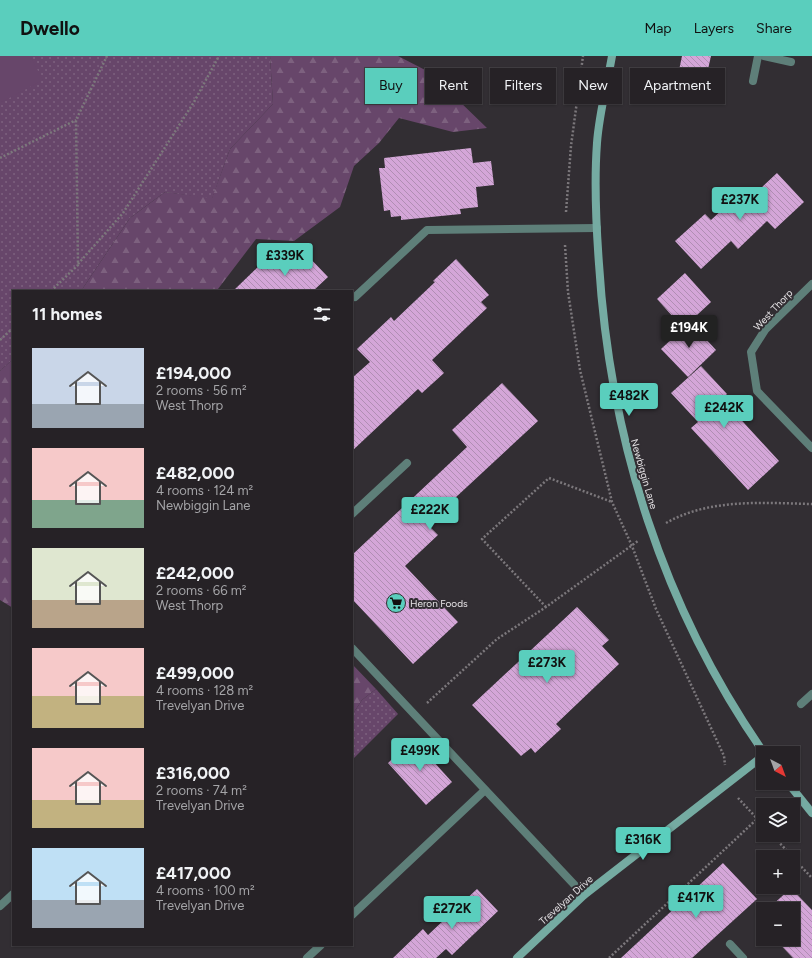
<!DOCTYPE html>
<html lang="en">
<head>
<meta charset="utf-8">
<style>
  :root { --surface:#262226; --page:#2e2a2e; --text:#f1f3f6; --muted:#a4a4a7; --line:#423f43; --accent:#5acebd }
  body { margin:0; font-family:Figtree,sans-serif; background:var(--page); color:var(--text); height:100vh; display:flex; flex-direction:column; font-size:15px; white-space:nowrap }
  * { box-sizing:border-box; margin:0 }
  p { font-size:13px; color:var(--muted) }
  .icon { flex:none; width:22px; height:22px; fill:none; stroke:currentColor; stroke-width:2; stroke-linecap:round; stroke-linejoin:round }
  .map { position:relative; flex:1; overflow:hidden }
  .drawer { position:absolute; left:12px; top:234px; width:341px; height:656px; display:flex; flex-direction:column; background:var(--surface); border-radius:0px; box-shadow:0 1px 3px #0004,0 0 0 1px var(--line) }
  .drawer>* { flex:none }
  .hud { position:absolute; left:365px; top:12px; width:380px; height:36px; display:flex; gap:8px }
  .needle { width:26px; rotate:139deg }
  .buttons { position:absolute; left:756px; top:690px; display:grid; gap:8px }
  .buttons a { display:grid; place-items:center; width:44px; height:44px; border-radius:0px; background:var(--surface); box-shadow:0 1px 3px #0004,0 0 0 1px var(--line); font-size:20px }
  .price { position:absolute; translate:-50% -34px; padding:0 9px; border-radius:4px; background:var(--accent); color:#111; font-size:13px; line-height:26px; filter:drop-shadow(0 1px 2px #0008) }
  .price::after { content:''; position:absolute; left:50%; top:24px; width:12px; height:9px; margin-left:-6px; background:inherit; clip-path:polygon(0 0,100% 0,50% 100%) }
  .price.selected { background:#222; color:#fff }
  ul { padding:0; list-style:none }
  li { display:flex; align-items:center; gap:12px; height:100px; padding:0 20px }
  li span { display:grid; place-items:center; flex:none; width:112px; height:80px; border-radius:0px; color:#555 }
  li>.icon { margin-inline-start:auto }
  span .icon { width:48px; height:48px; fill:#fffc; stroke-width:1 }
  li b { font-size:17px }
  h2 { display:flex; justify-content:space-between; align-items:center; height:48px; padding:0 20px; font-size:17px }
  .pill { padding:0 14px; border-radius:0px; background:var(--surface); box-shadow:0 1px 3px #0004,0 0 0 1px var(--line); font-size:14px; line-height:36px }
  .pill.selected { background:var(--accent); color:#111 }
  header { display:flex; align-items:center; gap:24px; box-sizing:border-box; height:56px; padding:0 20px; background:var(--accent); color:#111 }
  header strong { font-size:19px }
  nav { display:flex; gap:22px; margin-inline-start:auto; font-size:14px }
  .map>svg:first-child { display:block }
  .grass { fill:url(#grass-dots) }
  .forest { fill:url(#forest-firs) }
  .garden { fill:#67466a }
  .building { fill:url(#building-back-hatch) }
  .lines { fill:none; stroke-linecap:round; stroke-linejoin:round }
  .path { stroke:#7c787c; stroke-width:2.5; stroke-dasharray:2 2; stroke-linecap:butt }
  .lane { stroke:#5e7f79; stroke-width:8 }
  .street { stroke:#5e7f79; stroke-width:8 }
  .secondary { stroke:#75aba2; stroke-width:8 }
  .labels { text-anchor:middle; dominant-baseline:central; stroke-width:4; stroke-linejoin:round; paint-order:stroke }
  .street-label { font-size:10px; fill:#e7e4e7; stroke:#322e33 }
  .poi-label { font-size:10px; fill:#e7e4e7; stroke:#322e33; text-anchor:start }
</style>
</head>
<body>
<header>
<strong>Dwello</strong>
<nav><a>Map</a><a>Layers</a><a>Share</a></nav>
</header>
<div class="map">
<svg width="812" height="902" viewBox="0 0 812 902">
  <defs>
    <pattern id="grass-dots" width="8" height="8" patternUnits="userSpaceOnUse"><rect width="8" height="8" fill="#67466a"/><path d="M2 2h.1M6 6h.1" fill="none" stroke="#7d617f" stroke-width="1.8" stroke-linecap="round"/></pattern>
    <pattern id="forest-firs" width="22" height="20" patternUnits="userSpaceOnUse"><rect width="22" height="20" fill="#67466a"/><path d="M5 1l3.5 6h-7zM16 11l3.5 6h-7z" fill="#7d617f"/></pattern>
    <pattern id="building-back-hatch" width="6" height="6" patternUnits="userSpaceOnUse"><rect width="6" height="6" fill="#d4a6d8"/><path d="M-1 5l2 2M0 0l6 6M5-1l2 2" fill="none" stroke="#b08eb3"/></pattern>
  </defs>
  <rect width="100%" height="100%" fill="#322e33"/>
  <g class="grass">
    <polygon points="0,0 270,0 273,48 230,93 212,143 165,136 130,162 81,235 13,235 13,303 0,315"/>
    <polygon points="376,633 398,658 352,704 352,659 362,644"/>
  </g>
  <g class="forest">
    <polygon points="270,0 398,0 429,16 487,72 453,76 399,62 379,87 354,110 340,151 294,185 256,183 218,233 212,235 81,235 130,162 165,136 212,142 230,93 273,48"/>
    <polygon points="13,303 13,552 0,544 0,315"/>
    <polygon points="352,608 376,633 362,644 352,659"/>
  </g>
  <polygon class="garden" points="0,0 30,0 43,24 0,47"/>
  <g class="building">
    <polygon points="682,0 711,0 700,49 673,43"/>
    <polygon points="471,92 473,107 491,105 494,129 476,131 478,151 460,153 461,158 401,164 401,160 391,161 390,154 384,155 379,112 385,112 384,102"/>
    <polygon points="777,117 804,146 775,173 767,165 738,193 731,185 701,213 675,185 705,158 711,164 740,137 747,145"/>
    <polygon points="306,198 328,221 313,235 233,235 262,207 268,212 282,199 293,211"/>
    <polygon points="456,203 489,239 481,246 487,252 432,304 444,317 422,337 418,333 352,395 352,322 370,306 357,293 391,261 394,265 435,226 433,225"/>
    <polygon points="685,217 711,246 683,272 657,243"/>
    <polygon points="690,266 716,294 688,321 661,293"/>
    <polygon points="701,310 727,338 722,343 779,405 748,434 691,372 698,366 671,337"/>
    <polygon points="502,327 538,365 427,468 438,479 405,510 458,566 413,608 352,543 352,499 467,391 452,374"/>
    <polygon points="577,551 609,584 602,590 619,608 556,668 561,673 535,697 531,692 521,700 472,649"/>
    <polygon points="413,683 452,726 426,749 388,707"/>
    <polygon points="723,807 757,843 692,902 621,902"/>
    <polygon points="791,832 812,854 812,902 793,902 775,883 793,883 793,853 768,853"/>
    <polygon points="477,833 498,855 452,899 446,893 436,902 393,902 423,873 428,879"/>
  </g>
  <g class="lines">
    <g class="path">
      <polyline points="0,102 76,64"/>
      <polyline points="566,156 571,90 583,0"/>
      <polyline points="565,189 568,236 580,314 612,446 632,490 656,553 724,700 725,709"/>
      <polyline points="78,208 123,157 194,46 219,0"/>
      <polyline points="51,235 78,209 76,64 107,0"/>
      <polyline points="0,284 13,272"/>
      <path d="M666 467C710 442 763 447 812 448"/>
      <polyline points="546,551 482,483 549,422 612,446"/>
      <polyline points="427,647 497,583 546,551 638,485"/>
      <polyline points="738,742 763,769"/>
      <polyline points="772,779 793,801"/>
      <polyline points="793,802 812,822"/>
      <polyline points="609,902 757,763"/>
    </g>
    <g class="lane">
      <polyline points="355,241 427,174 597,172"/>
      <polyline points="352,458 407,407"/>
      <polyline points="352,592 584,839"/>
      <polyline points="801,648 812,638"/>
      <polyline points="0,850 13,838"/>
      <polyline points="352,859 485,734"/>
      <polyline points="730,888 743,902"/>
      <polyline points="307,902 321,889"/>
    </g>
    <g class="street">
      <polyline points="764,0 791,6"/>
      <polyline points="753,25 758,0"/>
      <polyline points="812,228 765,274 751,296 757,335 812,392"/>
    </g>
    <g class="secondary">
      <path d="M612 0C607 29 599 58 597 87 594 127 596 168 599 208 610 384 663 552 764 697"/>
      <polyline points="788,727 812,757"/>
      <polyline points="517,902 584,839 763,700"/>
    </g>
  </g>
  <defs>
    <symbol id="supermarket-disc" viewBox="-11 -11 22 22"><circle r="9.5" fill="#5acebd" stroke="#322e33"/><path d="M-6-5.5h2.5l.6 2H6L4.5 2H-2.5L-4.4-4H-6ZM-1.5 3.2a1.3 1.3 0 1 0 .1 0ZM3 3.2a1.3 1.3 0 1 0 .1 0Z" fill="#111"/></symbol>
  </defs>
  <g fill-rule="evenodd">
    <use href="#supermarket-disc" x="385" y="536" width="22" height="22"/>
  </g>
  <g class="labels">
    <g class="street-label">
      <text transform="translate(773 254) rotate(-47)">West Thorp</text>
      <text transform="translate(644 418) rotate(74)">Newbiggin Lane</text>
      <text transform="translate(566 844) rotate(-42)">Trevelyan Drive</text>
    </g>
    <g class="poi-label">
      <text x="410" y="547">Heron Foods</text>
    </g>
  </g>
</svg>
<div class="buttons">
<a><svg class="needle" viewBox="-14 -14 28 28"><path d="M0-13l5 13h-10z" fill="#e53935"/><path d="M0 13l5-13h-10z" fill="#a4a4a7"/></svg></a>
<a><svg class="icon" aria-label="layers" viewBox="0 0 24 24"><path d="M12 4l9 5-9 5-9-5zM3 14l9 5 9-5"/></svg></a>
<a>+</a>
<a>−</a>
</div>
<b class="price" style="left:740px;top:165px">£237K</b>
<b class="price" style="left:285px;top:221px">£339K</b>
<b class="price selected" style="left:689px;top:293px">£194K</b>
<b class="price" style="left:629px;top:361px">£482K</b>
<b class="price" style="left:724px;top:373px">£242K</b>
<b class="price" style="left:430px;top:475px">£222K</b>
<b class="price" style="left:547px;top:628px">£273K</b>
<b class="price" style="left:420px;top:716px">£499K</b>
<b class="price" style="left:643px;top:805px">£316K</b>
<b class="price" style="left:696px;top:863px">£417K</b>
<b class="price" style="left:452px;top:874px">£272K</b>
<div class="hud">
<a class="pill selected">Buy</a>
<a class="pill">Rent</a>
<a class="pill">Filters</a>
<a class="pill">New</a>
<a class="pill">Apartment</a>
</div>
<section class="drawer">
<h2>11 homes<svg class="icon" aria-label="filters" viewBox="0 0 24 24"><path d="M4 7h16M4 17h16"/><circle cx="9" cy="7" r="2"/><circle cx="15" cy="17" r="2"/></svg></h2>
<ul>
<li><span style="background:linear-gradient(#c9d6e8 70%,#9aa5b1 0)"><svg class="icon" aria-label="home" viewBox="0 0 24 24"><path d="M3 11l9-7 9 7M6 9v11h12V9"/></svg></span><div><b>£194,000</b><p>2 rooms · 56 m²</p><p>West Thorp</p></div></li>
<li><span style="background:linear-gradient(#f6c9c9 65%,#7fa58c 0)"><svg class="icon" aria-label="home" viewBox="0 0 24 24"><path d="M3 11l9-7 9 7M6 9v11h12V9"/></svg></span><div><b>£482,000</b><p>4 rooms · 124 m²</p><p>Newbiggin Lane</p></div></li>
<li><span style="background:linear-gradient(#dfe7d0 65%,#b9a48a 0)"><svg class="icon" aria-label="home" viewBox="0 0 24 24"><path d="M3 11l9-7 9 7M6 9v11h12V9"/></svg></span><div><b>£242,000</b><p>2 rooms · 66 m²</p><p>West Thorp</p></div></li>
<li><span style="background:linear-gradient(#f6c9c9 60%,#c2b280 0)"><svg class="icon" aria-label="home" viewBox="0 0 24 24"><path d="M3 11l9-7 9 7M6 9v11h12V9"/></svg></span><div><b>£499,000</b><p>4 rooms · 128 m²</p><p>Trevelyan Drive</p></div></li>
<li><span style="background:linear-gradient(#f6c9c9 65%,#c2b280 0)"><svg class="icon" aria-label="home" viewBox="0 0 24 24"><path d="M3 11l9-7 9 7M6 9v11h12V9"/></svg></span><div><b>£316,000</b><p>2 rooms · 74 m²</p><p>Trevelyan Drive</p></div></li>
<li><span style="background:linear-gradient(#bfe0f5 65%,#9aa5b1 0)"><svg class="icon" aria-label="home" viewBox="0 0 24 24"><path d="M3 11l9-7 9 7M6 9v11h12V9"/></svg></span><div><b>£417,000</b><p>4 rooms · 100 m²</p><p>Trevelyan Drive</p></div></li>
</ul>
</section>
</div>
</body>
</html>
